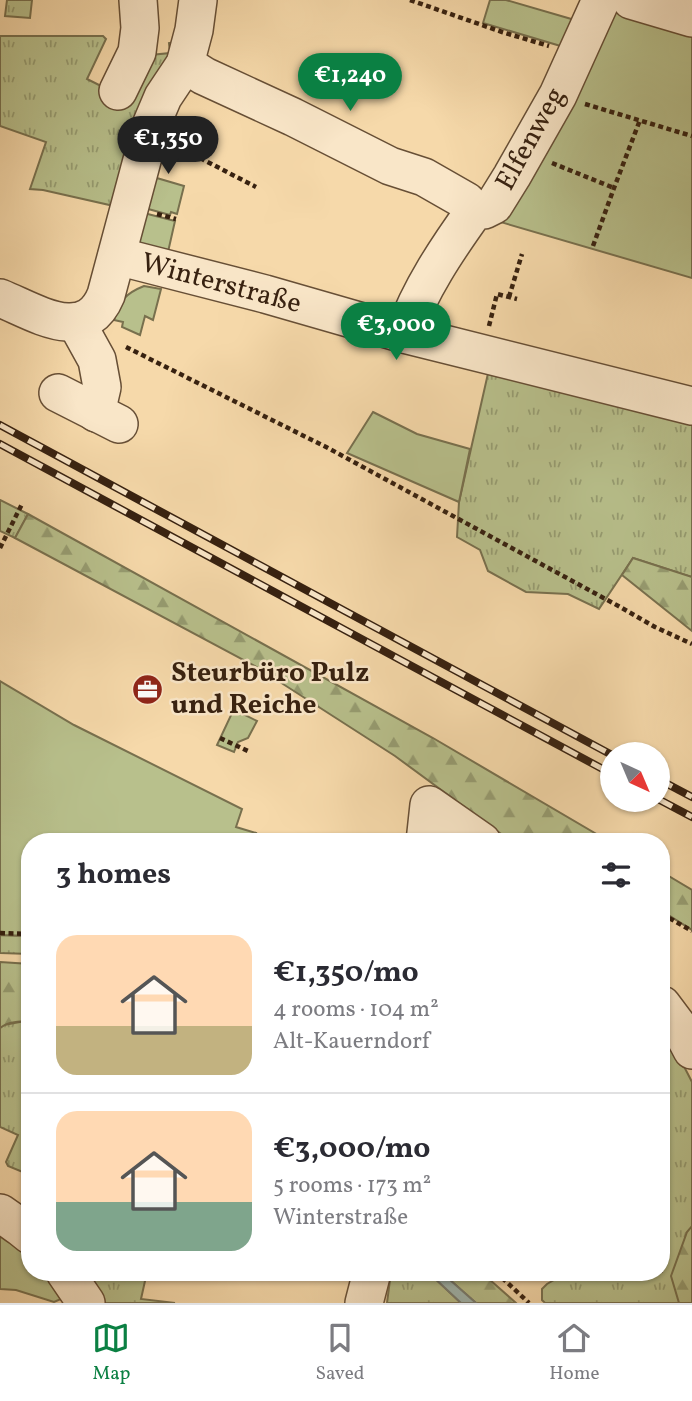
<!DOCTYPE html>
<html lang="en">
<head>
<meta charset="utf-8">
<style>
  :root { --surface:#fff; --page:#f2f2f3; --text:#2b2b33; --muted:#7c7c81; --line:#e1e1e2; --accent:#0b8043 }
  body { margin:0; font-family:Vollkorn,serif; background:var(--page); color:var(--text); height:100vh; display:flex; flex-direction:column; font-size:26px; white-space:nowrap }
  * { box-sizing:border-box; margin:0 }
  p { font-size:23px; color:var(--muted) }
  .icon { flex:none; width:38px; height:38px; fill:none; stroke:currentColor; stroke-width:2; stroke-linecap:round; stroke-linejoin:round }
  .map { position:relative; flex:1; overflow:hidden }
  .side { position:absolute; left:21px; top:833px; width:649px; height:448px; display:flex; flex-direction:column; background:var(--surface); border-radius:28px; box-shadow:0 2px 5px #0004 }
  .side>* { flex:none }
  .needle { width:46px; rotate:136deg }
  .controls { position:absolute; left:600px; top:742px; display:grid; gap:14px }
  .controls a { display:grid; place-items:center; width:70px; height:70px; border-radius:50%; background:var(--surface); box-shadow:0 2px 5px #0004; font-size:35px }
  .price { position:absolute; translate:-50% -60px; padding:0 16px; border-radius:24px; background:var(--accent); color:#fff; font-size:23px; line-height:46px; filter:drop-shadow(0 2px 4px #0008) }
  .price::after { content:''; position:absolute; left:50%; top:42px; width:21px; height:16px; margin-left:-10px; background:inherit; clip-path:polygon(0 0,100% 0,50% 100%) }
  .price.on { background:#222; color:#fff }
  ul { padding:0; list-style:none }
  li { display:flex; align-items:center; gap:21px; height:175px; padding:0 35px }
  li+li { border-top:2px solid var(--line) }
  li span { display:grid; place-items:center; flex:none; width:196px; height:140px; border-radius:21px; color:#555 }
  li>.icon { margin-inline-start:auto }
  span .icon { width:84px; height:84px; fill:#fffc; stroke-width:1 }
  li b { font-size:30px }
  h2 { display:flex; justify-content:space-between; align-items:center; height:84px; padding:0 35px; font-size:30px }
  .tabs { display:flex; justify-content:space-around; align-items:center; height:98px; border-top:2px solid var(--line); background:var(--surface); font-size:19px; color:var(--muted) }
  .tabs a { display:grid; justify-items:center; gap:4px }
  .tabs .on { color:var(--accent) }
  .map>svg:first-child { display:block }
  .grass { fill:url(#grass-tufts); stroke:#78704e; stroke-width:2 }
  .forest { fill:url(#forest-firs); stroke:#78704e; stroke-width:2 }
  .garden { fill:#b8c08c; stroke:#78704e; stroke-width:2 }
  .water { fill:#a0b8b3; stroke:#767c72; stroke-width:2 }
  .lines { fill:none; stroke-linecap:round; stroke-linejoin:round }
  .minor-casing { stroke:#674f36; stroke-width:40 }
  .path { stroke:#372110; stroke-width:4.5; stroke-dasharray:5 3.5; stroke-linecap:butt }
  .minor { stroke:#f9e6c8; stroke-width:37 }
  .rail-casing { stroke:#372110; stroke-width:8 }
  .rail { stroke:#f9e6c8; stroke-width:5; stroke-dasharray:16; stroke-linecap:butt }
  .labels { text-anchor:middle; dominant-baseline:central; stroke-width:5; stroke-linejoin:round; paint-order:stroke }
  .street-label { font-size:28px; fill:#372110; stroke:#f9e6c8 }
  .poi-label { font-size:28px; font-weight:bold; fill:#372110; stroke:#f9e6c8; text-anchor:start }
</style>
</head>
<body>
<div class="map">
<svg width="692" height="1303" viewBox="0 0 692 1303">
  <defs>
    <pattern id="grass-tufts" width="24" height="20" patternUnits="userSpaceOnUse" patternTransform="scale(1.75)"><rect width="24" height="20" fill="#b8c08c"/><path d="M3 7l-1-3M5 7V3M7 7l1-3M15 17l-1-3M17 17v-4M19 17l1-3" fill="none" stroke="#969c71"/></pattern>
    <pattern id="forest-firs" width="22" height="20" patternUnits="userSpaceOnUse" patternTransform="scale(1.75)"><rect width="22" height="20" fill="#b8c08c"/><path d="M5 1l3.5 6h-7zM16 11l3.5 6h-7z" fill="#969c71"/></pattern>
  </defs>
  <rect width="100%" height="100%" fill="#f6d9aa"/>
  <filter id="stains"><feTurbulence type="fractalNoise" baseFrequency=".00286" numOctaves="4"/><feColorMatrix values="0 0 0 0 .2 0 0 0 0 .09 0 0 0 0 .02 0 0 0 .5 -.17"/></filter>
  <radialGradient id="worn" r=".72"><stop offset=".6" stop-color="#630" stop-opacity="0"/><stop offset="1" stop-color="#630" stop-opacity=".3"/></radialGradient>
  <g class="grass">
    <polygon points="7,0 32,0 30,18 5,16"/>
    <polygon points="0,36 103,36 106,39 87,79 107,89 150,55 170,53 169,43 176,42 114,206 43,190 30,189 46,142 0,126"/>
    <polygon points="489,369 692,419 692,577 633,558 599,609 568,594 526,592 488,571 480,550 457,537 459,502"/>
    <polygon points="0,500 28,514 15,538 0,531"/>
    <polygon points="0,935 30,936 30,954 0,953"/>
    <polygon points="25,1021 30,1023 30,1175 8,1166 6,1162 18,1135 0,1127 0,1028 4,1025"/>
    <polygon points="662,1029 674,1047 692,1082 692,1303 545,1303 542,1300 542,1289 547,1284 568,1272 662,1272 662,1056 667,1056 662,1045"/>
    <polygon points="79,1272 147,1272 141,1299 175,1303 94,1303"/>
    <polygon points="391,1272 428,1272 461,1303 387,1303"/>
  </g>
  <g class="forest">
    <polygon points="28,514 433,738 610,842 512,842 395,756 255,666 15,538"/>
    <polygon points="633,558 692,577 692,631 622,575"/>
    <polygon points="662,872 692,890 692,930 662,911"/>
    <path d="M0 962 30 964V1023C21 1020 7 1022 0 1028Z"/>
    <polygon points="692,1226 692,1303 679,1303 671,1276 687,1232"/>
    <polygon points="441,1272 481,1272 516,1303 476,1303"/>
  </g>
  <g class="garden">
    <polygon points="490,0 506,0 585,23 574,50 483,23"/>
    <polygon points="692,0 692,278 497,221 608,4"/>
    <polygon points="150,176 184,186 177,214 171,212 170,215 141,207"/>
    <polygon points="140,212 175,221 168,252 140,244 134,237"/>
    <path d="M144 286 161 289 153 320 145 316 140 335 122 327 123 322 114 320C120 301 124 294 144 286Z"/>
    <polygon points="373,412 417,434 470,449 459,502 347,453"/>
    <polygon points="0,681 74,725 242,809 236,827 256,833 254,838 264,842 30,842 30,936 0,935"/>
    <polygon points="235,710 257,721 248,738 238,742 234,752 217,745 232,713"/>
    <polygon points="0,1223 30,1248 30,1272 53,1272 61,1299 54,1302 16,1290 0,1289"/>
  </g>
  <polygon class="water" points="428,1272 441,1272 476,1303 461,1303"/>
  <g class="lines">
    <defs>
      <g id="minor">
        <polyline points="631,0 692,18"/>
        <polyline points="185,64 204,76 293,117 390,166 424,177 466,201 475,210"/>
        <polyline points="118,91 137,52 140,28 138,0"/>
        <polyline points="117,256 265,294 404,334 692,406"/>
        <path d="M0 298C35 312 85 346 106 295L152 123 163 97 185 64 194 30 198 0"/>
        <polyline points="76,322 97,360 102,387 96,413"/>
        <path d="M404 334C420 289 447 249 475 210H484L494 205 512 176 558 95 601 0"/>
        <polyline points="58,393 119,424"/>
        <polyline points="425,842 429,805 482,842"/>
        <polyline points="662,1005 683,1033 692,1050"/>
        <polyline points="0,1213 20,1227 30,1235"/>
        <polyline points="65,1272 86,1303"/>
        <polyline points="364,1303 372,1272"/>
      </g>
    </defs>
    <use href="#minor" class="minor-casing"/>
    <g class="path">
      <polyline points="410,0 502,32 549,46"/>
      <polyline points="585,104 692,136"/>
      <polyline points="200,158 256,187"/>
      <polyline points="552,163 614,188"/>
      <polyline points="157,214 176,219"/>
      <polyline points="593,246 614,188 640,120"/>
      <polyline points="509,297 522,254"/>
      <polyline points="489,326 497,294 517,299"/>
      <polyline points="126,347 328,448 622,608 655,627 692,644"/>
      <polyline points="0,548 22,504"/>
      <polyline points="220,738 250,752"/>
      <polyline points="662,914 692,931"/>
      <polyline points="0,933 30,934"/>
      <polyline points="496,1272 529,1303"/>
    </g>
    <use href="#minor" class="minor"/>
    <defs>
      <g id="rail">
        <polyline points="0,425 612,755"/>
        <polyline points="0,444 612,774"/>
        <polyline points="658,779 692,797"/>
        <polyline points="658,799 692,817"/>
      </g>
    </defs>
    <use href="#rail" class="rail-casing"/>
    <use href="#rail" class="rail"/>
  </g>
  <defs>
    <symbol id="office-disc" viewBox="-11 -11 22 22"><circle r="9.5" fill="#8f2418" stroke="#f9e6c8"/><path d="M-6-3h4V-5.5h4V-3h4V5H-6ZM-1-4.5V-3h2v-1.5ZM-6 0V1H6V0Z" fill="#fff"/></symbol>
  </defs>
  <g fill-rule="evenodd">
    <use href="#office-disc" x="130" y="672" width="35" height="35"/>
  </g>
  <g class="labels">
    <g class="street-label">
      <text transform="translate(531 139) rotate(-61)">Elfenweg</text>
      <text transform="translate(221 284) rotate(15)">Winterstraße</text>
    </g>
    <g class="poi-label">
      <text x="171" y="673">Steurbüro Pulz<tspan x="171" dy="32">und Reiche</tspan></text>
    </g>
  </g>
  <rect width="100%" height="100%" filter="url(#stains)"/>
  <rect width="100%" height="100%" fill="url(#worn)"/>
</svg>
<div class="controls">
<a><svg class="needle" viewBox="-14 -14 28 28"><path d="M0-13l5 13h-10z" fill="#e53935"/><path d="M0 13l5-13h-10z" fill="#7c7c81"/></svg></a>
</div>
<b class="price" style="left:350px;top:113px">€1,240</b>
<b class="price on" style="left:168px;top:176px">€1,350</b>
<b class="price" style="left:396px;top:362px">€3,000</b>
<section class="side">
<h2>3 homes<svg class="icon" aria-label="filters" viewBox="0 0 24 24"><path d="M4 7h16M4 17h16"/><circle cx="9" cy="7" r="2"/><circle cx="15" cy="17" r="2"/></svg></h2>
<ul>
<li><span style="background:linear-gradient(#ffd9b3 65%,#c2b280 0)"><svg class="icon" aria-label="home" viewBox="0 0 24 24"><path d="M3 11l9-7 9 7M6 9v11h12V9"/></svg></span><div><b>€1,350/mo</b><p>4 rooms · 104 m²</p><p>Alt-Kauerndorf</p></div></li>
<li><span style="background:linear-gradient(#ffd9b3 65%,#7fa58c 0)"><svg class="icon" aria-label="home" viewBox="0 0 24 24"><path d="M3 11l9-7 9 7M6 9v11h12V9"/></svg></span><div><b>€3,000/mo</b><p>5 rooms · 173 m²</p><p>Winterstraße</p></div></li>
</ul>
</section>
</div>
<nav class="tabs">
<a class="on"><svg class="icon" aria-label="map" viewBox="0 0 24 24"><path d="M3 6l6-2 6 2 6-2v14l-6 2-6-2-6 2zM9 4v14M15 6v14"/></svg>Map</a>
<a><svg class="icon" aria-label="saved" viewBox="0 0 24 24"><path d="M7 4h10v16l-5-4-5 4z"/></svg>Saved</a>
<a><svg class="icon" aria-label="home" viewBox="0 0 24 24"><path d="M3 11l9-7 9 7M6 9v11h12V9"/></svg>Home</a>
</nav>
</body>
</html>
